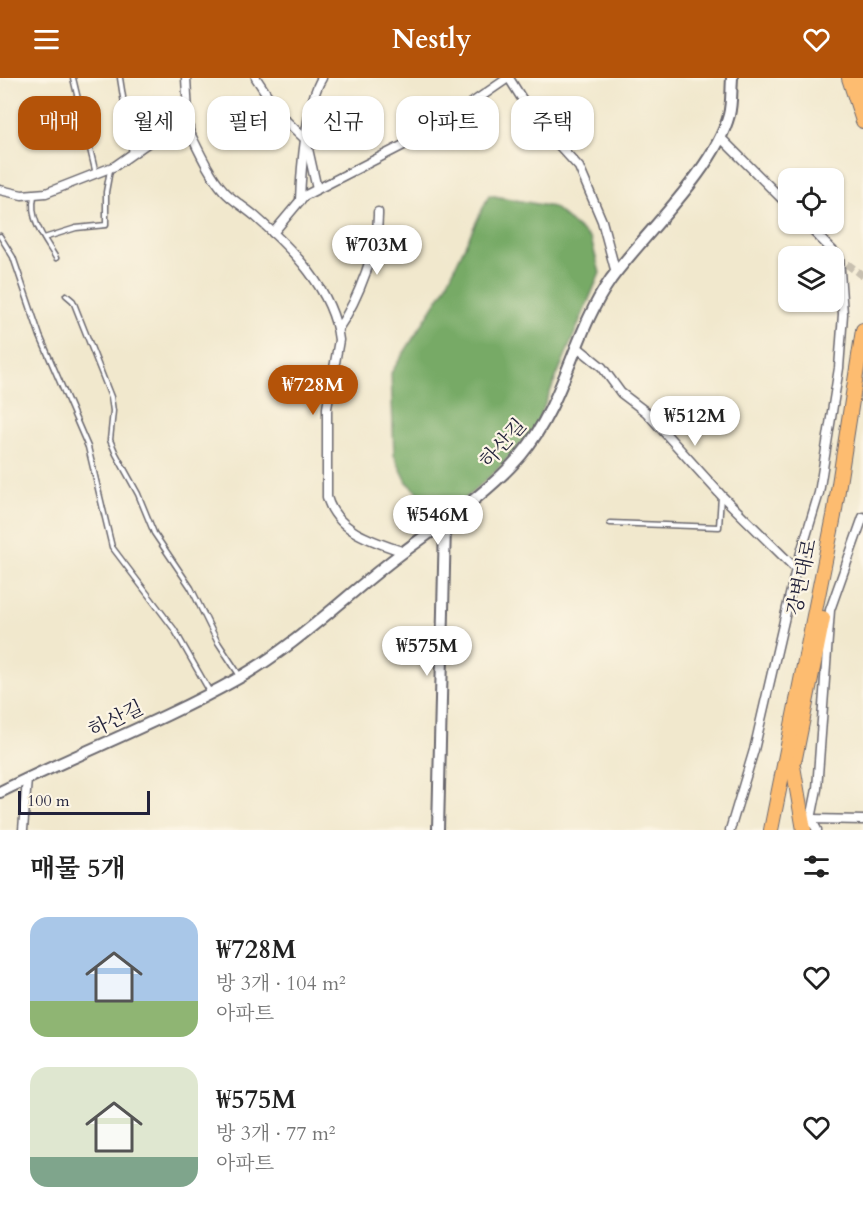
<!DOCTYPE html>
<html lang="ko">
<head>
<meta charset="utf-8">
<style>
  :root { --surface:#fff; --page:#f2f2f2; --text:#222; --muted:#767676; --accent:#b45309 }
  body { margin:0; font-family:Cardo,"Noto Serif KR",serif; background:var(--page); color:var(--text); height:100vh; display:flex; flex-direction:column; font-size:22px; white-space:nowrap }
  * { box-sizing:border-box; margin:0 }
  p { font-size:20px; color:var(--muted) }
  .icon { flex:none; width:33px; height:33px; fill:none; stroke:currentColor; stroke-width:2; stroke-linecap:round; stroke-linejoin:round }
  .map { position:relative; height:752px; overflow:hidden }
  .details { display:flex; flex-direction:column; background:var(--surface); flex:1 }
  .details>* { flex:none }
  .hud { position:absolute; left:18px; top:18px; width:828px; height:54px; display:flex; gap:12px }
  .tools { position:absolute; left:778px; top:90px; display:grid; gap:12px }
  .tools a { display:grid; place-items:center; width:66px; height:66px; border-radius:12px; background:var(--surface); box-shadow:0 2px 4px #0004; font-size:30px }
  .scale { position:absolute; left:18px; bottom:15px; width:132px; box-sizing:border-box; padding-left:6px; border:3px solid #22223b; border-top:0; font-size:16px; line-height:21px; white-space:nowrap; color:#22223b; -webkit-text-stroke:4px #fcf5e5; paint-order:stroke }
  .price { position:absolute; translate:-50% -51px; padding:0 14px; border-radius:21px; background:#fff; color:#222; font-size:20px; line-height:39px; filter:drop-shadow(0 2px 3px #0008) }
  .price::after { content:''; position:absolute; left:50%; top:36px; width:18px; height:14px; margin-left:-9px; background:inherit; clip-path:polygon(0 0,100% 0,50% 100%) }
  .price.selected { background:var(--accent); color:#fff }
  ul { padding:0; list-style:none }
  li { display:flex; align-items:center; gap:18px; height:150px; padding:0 30px }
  li span { display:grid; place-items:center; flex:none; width:168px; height:120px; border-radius:18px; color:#555 }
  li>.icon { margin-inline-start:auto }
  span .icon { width:72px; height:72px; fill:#fffc; stroke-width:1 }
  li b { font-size:26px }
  h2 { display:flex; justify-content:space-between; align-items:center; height:72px; padding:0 30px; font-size:26px }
  .pill { padding:0 21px; border-radius:18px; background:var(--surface); box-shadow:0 2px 4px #0004; font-size:21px; line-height:54px }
  .pill.selected { background:var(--accent); color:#fff }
  header { display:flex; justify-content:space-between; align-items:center; height:78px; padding:0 30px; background:var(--accent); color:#fff; font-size:27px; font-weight:700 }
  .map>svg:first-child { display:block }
  .forest { fill:#7a6; stroke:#4c6650; stroke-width:1.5 }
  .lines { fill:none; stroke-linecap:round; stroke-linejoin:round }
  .minor-tunnel { stroke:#c8c0b0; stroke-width:8; stroke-dasharray:8 4; stroke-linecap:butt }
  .service-casing { stroke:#6a676e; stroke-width:7 }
  .minor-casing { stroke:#6a676e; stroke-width:11 }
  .tertiary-casing { stroke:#6a676e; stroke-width:14 }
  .trunk-casing { stroke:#6a676e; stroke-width:16 }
  .service { stroke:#fff; stroke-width:4 }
  .minor { stroke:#fff; stroke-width:8 }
  .tertiary { stroke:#fff; stroke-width:10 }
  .trunk { stroke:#fdbc70; stroke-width:14 }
  .labels { text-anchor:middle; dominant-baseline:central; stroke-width:4.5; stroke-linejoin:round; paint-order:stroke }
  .street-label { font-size:20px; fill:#22223b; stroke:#fcf5e5 }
</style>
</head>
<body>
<header><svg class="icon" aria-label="menu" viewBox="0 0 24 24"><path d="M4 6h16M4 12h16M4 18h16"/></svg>Nestly<svg class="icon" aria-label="heart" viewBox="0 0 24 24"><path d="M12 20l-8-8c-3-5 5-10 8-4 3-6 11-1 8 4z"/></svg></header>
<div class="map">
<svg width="863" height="752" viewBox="0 0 863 752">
  <rect width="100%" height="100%" fill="#fcf5e5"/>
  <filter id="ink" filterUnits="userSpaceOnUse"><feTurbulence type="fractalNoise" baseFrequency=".0167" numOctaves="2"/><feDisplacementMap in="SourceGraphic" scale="12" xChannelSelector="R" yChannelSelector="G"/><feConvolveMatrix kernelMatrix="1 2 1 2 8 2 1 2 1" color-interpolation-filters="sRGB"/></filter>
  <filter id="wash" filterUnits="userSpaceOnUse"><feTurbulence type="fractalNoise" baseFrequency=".008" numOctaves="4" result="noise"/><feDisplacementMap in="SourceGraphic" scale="24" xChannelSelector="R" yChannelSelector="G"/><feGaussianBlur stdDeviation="1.35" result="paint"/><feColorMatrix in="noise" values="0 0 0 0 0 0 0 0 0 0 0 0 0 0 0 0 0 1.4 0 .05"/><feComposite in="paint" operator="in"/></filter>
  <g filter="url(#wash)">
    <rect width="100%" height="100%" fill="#f1e8cd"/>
    <polygon class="forest" points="489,117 553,129 591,161 600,195 535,350 496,393 445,439 407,404 394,377 391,295 444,212"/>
  </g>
  <g filter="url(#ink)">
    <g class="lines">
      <polyline class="minor-tunnel" points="847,186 863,198"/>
      <defs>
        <g id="service">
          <polyline points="73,0 96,96"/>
          <polyline points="120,0 132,76"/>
          <path d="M34 118C29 142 44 160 56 180"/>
          <polyline points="0,158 13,179 40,258 88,369 112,469 174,551 210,614"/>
          <polyline points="44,160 76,150 106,147 106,114 110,92"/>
          <polyline points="66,217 73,223 111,319 113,333 110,362 116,376 138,416 154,455 191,510 217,563 240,598"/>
          <polyline points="610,445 719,449 721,418"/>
        </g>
        <g id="minor">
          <polyline points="186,0 189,53"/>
          <polyline points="256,0 281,38 306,62 317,111"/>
          <polyline points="509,0 534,40 579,89 602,143 616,195"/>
          <polyline points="720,59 789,128"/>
          <path d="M0 112 22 117 46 115 115 88 152 62 189 53C199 73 209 96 224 113 233 123 246 130 256 139 292 171 333 211 339 262L327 330V419C337 454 373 463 404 474"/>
          <path d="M300 123C301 92 306 25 322 0"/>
          <polyline points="273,155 304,118 431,53 508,0"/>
          <path d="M338 251C358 222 379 168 378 134"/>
          <polyline points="576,268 602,289 621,315 646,334 721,417 796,491"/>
          <polyline points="811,741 863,742"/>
          <polyline points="23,752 27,701"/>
          <polyline points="730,752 754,672 796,491 819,415 839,290 843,236 839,179 806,146"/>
          <polyline points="817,752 811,741 817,711 830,532 863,439"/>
        </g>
        <g id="tertiary">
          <path d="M0 714C78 675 161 644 237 601 296 568 344 519 398 478 439 447 488 416 521 377 565 325 573 255 611 201 645 155 715 91 729 37 732 25 731 12 732 0"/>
          <polyline points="438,752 445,446"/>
        </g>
        <g id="trunk">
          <polyline points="849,0 863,43"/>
          <polyline points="861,0 863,12"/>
          <polyline points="795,680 823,540"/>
          <polyline points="793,688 804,752"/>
          <polyline points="771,752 834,438 863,252"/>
        </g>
      </defs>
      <use href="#service" class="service-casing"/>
      <use href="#minor" class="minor-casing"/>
      <use href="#tertiary" class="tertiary-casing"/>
      <use href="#trunk" class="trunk-casing"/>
      <use href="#service" class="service"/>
      <use href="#minor" class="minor"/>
      <use href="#tertiary" class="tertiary"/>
      <use href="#trunk" class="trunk"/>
    </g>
  </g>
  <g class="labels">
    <g class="street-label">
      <text transform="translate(503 365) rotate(-48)">하산길</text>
      <text transform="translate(802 499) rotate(-78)">강변대로</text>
      <text transform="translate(116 641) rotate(-26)">하산길</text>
    </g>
  </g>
</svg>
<div class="tools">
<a><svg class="icon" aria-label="locate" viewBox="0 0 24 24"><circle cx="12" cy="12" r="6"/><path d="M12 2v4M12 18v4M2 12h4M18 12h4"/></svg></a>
<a><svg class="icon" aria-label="layers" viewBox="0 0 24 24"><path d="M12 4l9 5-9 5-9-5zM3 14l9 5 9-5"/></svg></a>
</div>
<div class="scale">100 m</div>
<b class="price" style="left:377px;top:198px">₩703M</b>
<b class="price selected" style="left:313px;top:338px">₩728M</b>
<b class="price" style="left:695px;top:369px">₩512M</b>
<b class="price" style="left:438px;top:468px">₩546M</b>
<b class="price" style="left:427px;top:599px">₩575M</b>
<div class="hud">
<a class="pill selected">매매</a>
<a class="pill">월세</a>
<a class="pill">필터</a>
<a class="pill">신규</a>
<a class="pill">아파트</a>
<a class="pill">주택</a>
</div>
</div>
<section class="details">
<h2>매물 5개<svg class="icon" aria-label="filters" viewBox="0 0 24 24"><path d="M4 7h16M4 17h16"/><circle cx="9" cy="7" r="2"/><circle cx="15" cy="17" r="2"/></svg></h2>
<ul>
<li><span style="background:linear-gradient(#a9c7e8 70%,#8fb573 0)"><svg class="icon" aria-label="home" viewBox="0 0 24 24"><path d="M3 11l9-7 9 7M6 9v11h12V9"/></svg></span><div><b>₩728M</b><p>방 3개 · 104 m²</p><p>아파트</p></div><svg class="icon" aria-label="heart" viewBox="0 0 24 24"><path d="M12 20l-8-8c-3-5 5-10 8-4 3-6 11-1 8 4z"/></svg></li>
<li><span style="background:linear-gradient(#dfe7d0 75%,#7fa58c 0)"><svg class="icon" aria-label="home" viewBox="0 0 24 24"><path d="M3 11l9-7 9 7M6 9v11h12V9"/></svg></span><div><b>₩575M</b><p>방 3개 · 77 m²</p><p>아파트</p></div><svg class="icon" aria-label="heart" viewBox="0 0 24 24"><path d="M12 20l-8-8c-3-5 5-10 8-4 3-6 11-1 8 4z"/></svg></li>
</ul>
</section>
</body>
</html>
